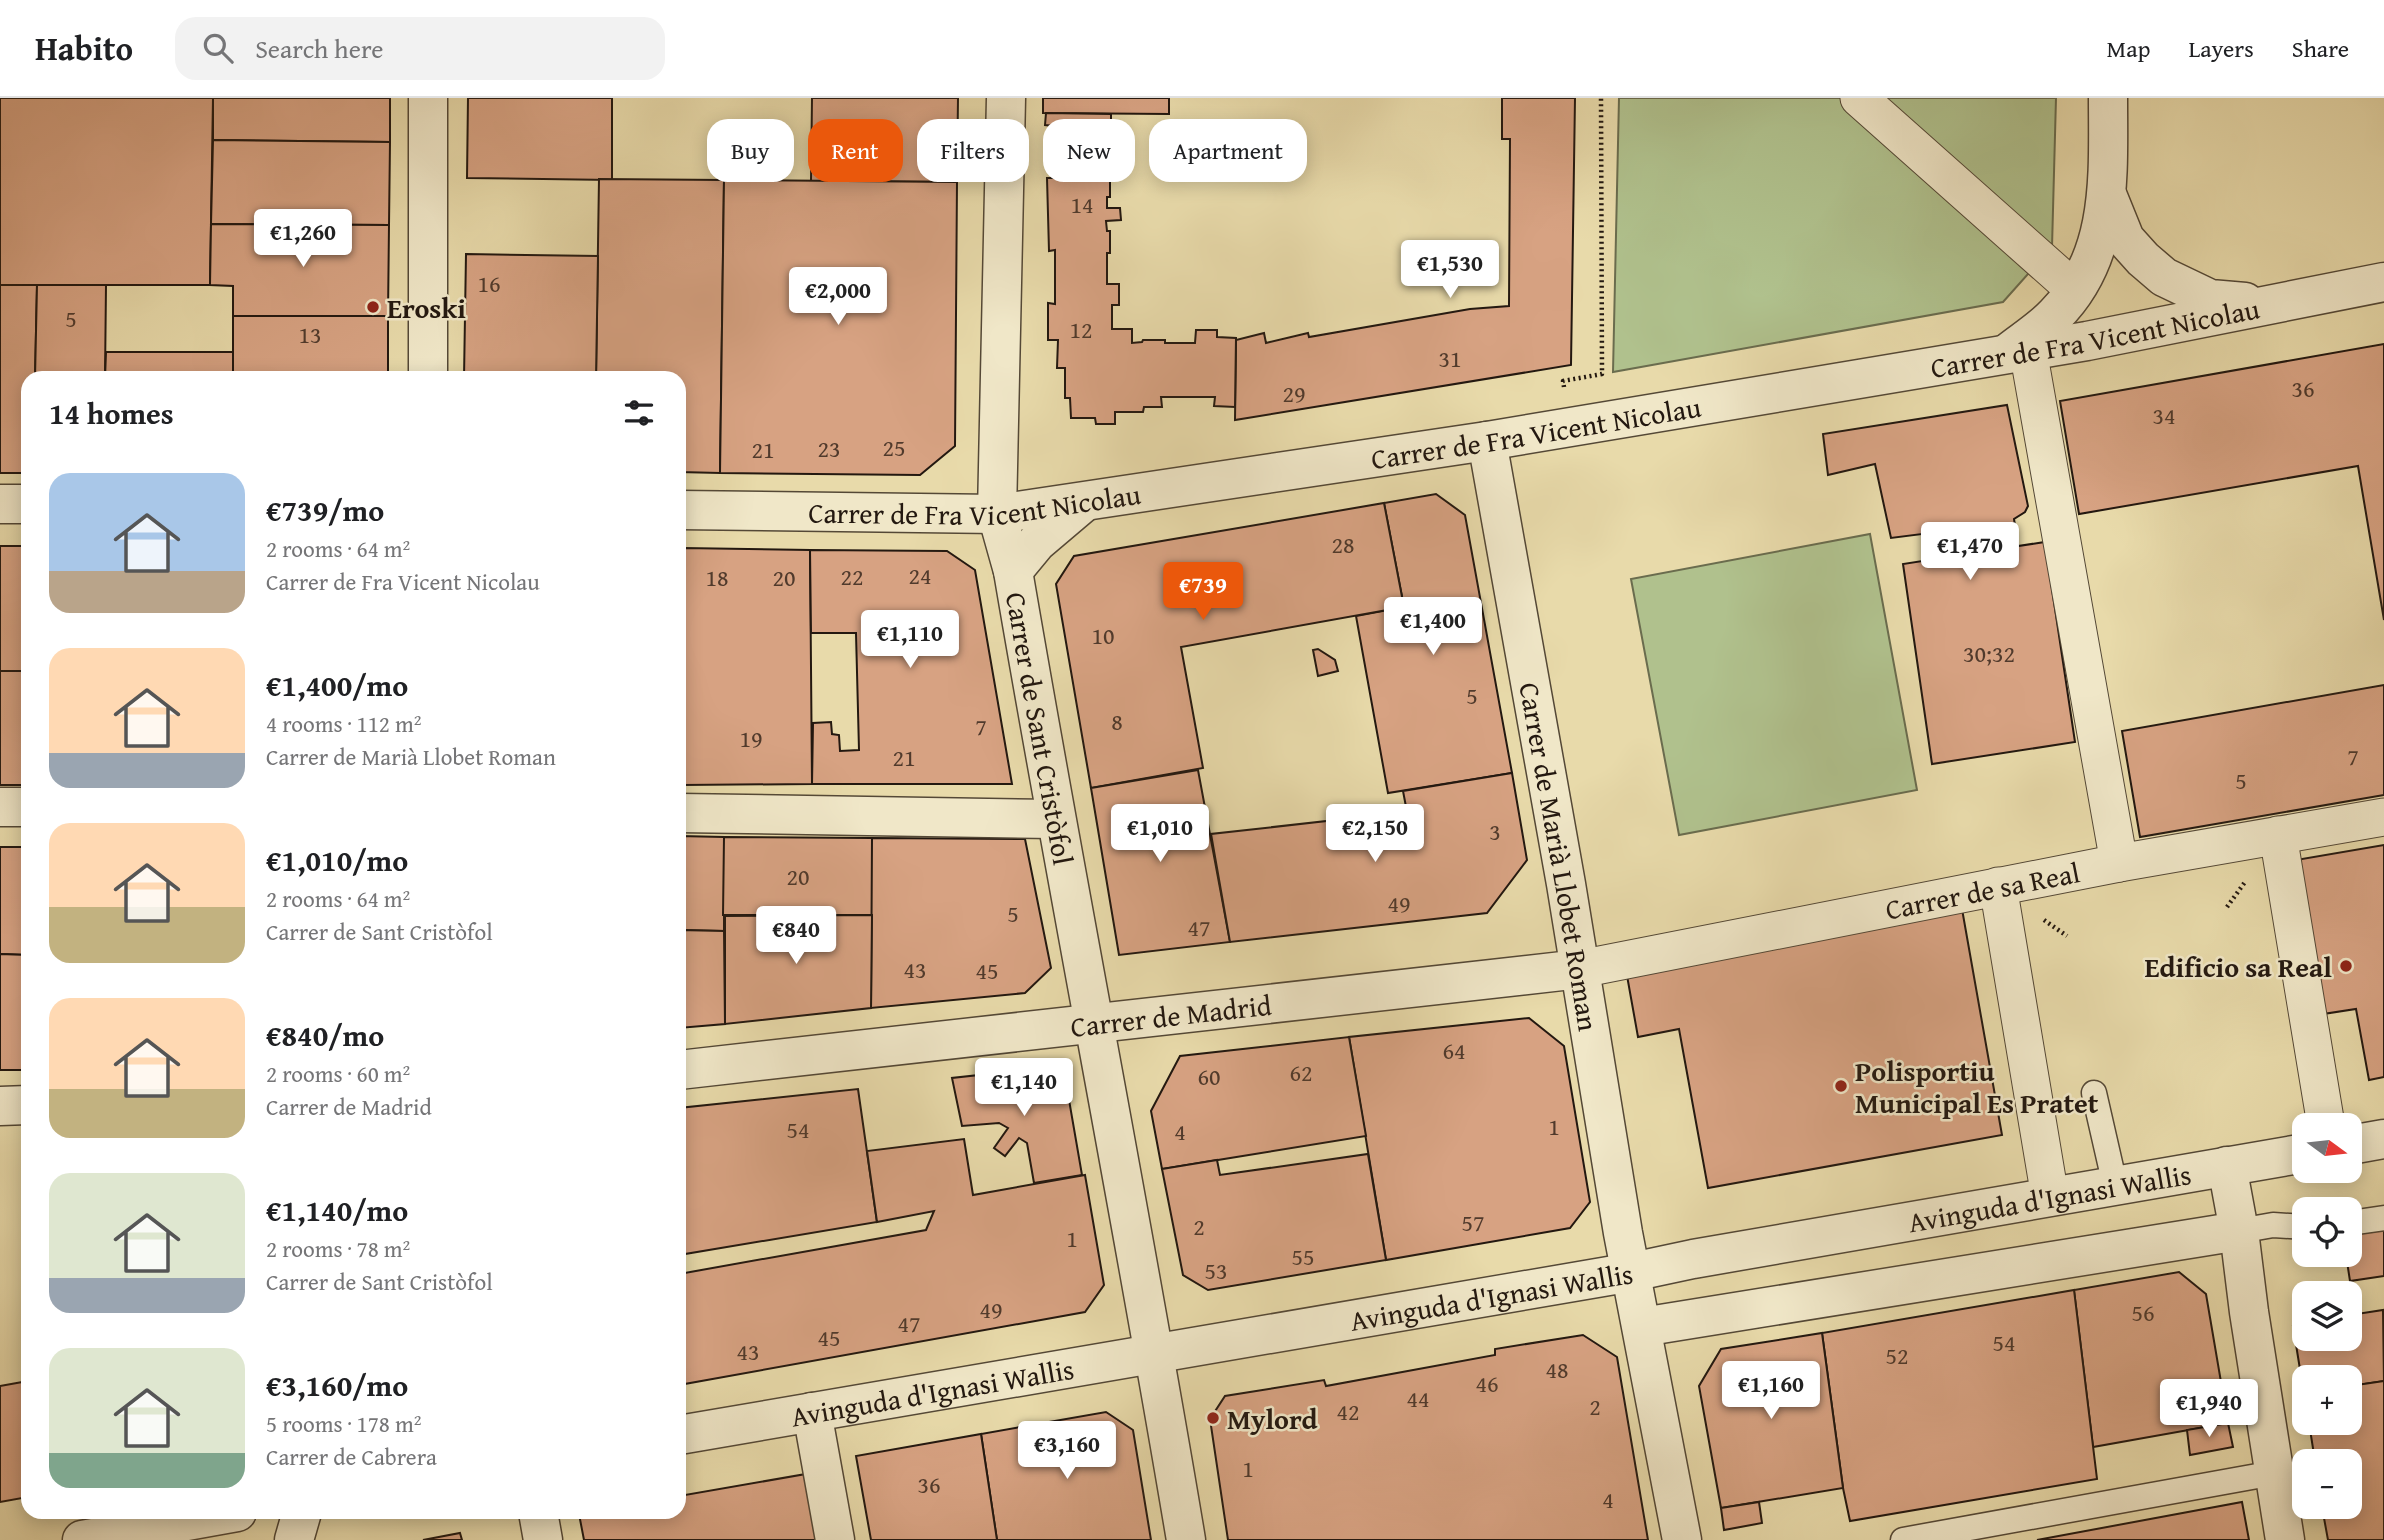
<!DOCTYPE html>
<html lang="en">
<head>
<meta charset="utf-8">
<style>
  :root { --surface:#fff; --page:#f2f2f2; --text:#202124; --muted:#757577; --line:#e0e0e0; --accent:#ea580c }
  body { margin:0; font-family:"Gentium Book Plus",serif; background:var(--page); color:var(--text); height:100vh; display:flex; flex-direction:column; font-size:26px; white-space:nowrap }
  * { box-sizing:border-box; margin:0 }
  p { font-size:23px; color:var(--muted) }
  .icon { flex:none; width:38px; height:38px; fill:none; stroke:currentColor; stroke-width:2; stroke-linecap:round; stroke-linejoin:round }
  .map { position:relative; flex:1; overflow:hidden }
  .details { position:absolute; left:21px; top:273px; width:665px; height:1148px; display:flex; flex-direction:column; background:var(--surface); border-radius:21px; box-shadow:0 4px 18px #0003 }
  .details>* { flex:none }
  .guide { position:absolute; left:707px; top:21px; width:665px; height:63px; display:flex; gap:14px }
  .needle { width:46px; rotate:105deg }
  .controls { position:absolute; left:2292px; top:1015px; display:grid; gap:14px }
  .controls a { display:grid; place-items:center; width:70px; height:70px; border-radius:14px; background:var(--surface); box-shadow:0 4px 18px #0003; font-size:35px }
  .price { position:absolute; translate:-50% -60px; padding:0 16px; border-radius:7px; background:#fff; color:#222; font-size:23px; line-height:46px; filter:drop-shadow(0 2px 4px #0008) }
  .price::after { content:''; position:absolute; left:50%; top:42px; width:21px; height:16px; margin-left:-10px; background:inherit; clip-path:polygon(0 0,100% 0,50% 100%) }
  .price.on { background:var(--accent); color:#fff }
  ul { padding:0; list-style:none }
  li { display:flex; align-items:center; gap:21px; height:175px; padding:0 28px }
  li span { display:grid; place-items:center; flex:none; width:196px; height:140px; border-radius:21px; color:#555 }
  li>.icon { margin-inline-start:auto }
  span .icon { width:84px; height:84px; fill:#fffc; stroke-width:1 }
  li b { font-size:30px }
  h2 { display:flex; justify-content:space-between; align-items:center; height:84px; padding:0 28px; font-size:30px }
  .chip { padding:0 24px; border-radius:21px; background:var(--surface); box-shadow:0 4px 18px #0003; font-size:24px; line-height:63px }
  .chip.on { background:var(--accent); color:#fff }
  header { display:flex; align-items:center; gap:42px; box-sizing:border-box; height:98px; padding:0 35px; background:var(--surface); border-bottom:2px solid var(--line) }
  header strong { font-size:33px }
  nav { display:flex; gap:38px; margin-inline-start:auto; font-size:24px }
  .search { width:490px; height:63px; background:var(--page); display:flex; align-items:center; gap:18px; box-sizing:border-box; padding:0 24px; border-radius:21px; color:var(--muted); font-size:26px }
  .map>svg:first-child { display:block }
  .green { fill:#b0c18d; stroke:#6a6c4e; stroke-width:2 }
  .building { fill:#d7a282; stroke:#231810; stroke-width:2 }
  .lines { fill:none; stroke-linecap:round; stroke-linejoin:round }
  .service-casing { stroke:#544836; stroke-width:27 }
  .pedestrian-casing { stroke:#544836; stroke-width:39 }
  .minor-casing { stroke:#544836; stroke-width:41 }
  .tertiary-casing { stroke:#544836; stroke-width:41 }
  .path { stroke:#231810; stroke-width:4.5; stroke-dasharray:2 3.5; stroke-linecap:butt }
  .service { stroke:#f0e7c8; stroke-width:24 }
  .pedestrian { stroke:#f0e7c8; stroke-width:37 }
  .minor { stroke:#f0e7c8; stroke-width:38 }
  .tertiary { stroke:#f0e7c8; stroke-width:38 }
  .poi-dot { fill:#8f2418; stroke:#f0e7c8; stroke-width:2.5 }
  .labels { text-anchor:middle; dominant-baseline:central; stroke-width:5; stroke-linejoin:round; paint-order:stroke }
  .number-label { font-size:24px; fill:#503a2c }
  .poi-label { font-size:28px; font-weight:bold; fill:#231810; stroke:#f0e7c8; text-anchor:start }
  .street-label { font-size:28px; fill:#231810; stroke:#f0e7c8 }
</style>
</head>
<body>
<header>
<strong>Habito</strong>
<div class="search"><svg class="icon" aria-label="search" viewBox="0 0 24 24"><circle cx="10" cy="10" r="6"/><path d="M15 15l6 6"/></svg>Search here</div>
<nav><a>Map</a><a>Layers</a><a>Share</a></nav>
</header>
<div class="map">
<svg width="2384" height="1442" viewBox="0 0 2384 1442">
  <rect width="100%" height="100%" fill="#e8daaa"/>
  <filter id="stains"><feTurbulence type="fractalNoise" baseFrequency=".00286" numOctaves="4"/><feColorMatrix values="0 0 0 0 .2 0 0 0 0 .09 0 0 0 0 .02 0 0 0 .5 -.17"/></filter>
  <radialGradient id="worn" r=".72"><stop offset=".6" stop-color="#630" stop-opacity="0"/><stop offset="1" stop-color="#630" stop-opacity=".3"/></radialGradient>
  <g class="green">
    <polygon points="1619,0 2056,0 2052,149 2003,204 1613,274"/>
    <polygon points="1870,436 1917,692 1679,737 1631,481"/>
  </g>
  <g class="building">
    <polygon points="0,0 213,0 210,187 0,187"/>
    <polygon points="213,0 390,0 390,44 213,42"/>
    <polygon points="468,0 612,0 612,82 467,80"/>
    <polygon points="812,0 958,0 957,84 811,83"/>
    <polygon points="1043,0 1169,0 1169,16 1043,15"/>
    <polygon points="1502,0 1575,0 1571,267 1235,322 1236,242 1264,235 1266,245 1308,235 1309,239 1470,211 1509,208 1510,41 1502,41"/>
    <polygon points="1046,15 1111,16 1111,25 1119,25 1119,47 1107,46 1106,76 1110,76 1110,99 1107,99 1107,110 1120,110 1121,122 1106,123 1107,133 1110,133 1110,155 1107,155 1107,186 1119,186 1119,207 1112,207 1112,231 1132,231 1132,245 1142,244 1143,242 1165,242 1165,245 1195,245 1196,232 1217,232 1217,239 1236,240 1235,309 1214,308 1215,299 1161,299 1162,309 1144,309 1143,314 1115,314 1115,326 1096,326 1095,320 1071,320 1070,300 1065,300 1065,270 1057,270 1058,242 1048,242 1048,205 1055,206 1055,152 1049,153 1047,80 1070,80 1070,47 1055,48 1054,28 1045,27"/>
    <polygon points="213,42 390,44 389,127 211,126"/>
    <polygon points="599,81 724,82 720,375 679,374 679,280 596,280"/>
    <polygon points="724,82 957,84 955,348 920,377 720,375"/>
    <polygon points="211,126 389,127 388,218 233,218 233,188 210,187"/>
    <polygon points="466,156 598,158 596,280 464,280"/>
    <polygon points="0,187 37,187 35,280 28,280 28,375 0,375"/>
    <polygon points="37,187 106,187 105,280 35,280"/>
    <rect x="233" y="218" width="155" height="62"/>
    <polygon points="2384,246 2384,522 2358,368 2079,416 2060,303"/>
    <polygon points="106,254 233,254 233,280 105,280"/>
    <polygon points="2007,307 2028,408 2025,414 2014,421 2018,448 2045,444 2075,644 1932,666 1903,466 1974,455 1969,430 1891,440 1875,366 1828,377 1823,336"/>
    <polygon points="1436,396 1465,417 1512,675 1388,695 1356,518 1404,509 1384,405"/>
    <polygon points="1384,405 1404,509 1181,549 1203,670 1091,690 1056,486 1074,458"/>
    <rect x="0" y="448" width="28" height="125"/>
    <rect x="679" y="450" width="4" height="119"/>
    <polygon points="683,450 810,452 812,686 682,687"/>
    <polygon points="810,452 947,453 975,472 1012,686 812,686 813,625 831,624 832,636 839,637 840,653 859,652 856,535 811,535"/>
    <polygon points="1318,551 1335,562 1338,573 1318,578 1313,552"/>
    <polygon points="679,569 683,569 682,687 679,687"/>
    <rect x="0" y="573" width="28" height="114"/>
    <polygon points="2384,587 2384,697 2140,739 2122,633"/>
    <polygon points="1198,672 1230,844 1119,857 1091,690"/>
    <polygon points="1512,675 1527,762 1487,815 1230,844 1211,736 1407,714 1403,693"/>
    <polygon points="679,738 724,739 724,833 679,832"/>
    <polygon points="724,739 872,740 872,817 723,817"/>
    <polygon points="872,740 1025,741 1051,870 1025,895 871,910"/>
    <polygon points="2384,747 2384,979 2369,982 2356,911 2323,916 2296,762"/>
    <polygon points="0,749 28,749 28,857 0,856"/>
    <polygon points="1962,811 2002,1037 1708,1090 1679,931 1638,939 1626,872"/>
    <polygon points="872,817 871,910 725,926 725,818"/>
    <polygon points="679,832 724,833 725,926 679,930"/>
    <polygon points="0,856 28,857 28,972 0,972"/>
    <polygon points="1529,920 1564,948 1590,1104 1570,1130 1386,1162 1349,939"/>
    <polygon points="1349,939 1366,1038 1162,1071 1151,1013 1180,958"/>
    <polygon points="1035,971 1068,996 1082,1077 1034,1085 1027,1045 1019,1040 1005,1058 994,1050 1008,1030 999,1025 962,1028 952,980"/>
    <polygon points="858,991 877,1124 679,1157 679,1010"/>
    <polygon points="964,1041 973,1097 1085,1077 1104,1187 1085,1214 679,1287 679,1176 926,1132 934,1113 877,1124 867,1053"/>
    <polygon points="1368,1056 1386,1162 1208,1192 1183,1177 1162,1071 1217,1062 1220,1077"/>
    <polygon points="2384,1127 2384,1178 2350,1183 2346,1157 2350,1157 2350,1133"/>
    <polygon points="2179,1174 2206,1196 2228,1325 2093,1349 2074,1192"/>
    <polygon points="2074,1192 2097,1381 1850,1423 1843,1390 1822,1235"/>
    <polygon points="2383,1212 2384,1283 2350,1288 2350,1279 2305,1279 2304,1296 2293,1228 2305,1226 2305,1241 2350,1241 2350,1217"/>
    <polygon points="1822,1235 1843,1390 1721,1410 1699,1288 1721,1251"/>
    <polygon points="1583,1237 1617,1259 1648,1442 1228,1442 1210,1321 1225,1298 1324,1282 1326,1288 1495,1257 1495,1251"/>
    <polygon points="28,1283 28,1399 0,1404 0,1288"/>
    <polygon points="2384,1283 2384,1442 2328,1442 2322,1409 2350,1409 2350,1363 2315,1363 2309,1325 2350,1325 2350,1288"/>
    <polygon points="1106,1314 1133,1332 1151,1442 997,1442 981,1336"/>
    <polygon points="2228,1325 2233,1349 2190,1357 2187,1332"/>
    <polygon points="981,1336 997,1442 871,1442 856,1358"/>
    <polygon points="806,1376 818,1442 584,1442 579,1416 590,1414 679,1414 679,1398"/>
    <polygon points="1759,1404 1762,1425 1724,1432 1721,1410"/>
    <polygon points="2242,1404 2249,1442 2037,1442"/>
    <polygon points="460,1435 462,1442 423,1442"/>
  </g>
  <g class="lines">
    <defs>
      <g id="service">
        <polyline points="2094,995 2115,1087"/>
        <polyline points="2350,1125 2384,1120"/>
        <polyline points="2239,1133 2273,1127 2305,1129"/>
        <polyline points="1903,1442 2274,1375"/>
      </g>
      <g id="pedestrian">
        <polyline points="1859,0 2075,192"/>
        <polyline points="2026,241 2119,765"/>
        <polyline points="2278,737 2326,1027"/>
        <polyline points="1998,788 2050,1099"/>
        <path id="s1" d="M1580 871 2119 765 2384 719"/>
      </g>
      <g id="minor">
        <path id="s2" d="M1006 0 997 416 1013 473C1068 797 1132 1118 1186 1442"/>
        <polyline points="2108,99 2125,141 2143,161 2164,179 2210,201 2245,204"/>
        <path d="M2009 254C2024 242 2042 231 2055 217 2114 158 2108 77 2108 0"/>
        <polyline points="428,280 428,0"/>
        <path id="s3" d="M1487 343 1566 786 1623 1135 1682 1442"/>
        <polyline points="0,406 28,406"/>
        <path id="s4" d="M679 412 997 416 1487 343 2087 243 2384 184"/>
        <polyline points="1013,473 1037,444 1083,405"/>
        <polyline points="0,709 28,709"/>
        <polyline points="679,715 1055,721"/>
        <path id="s5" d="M679 972 1580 871"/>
        <polyline points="0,1008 28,1007"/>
        <polyline points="2227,1068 2239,1133 2249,1214 2285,1442"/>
        <polyline points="1642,1229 2239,1133"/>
        <polyline points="812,1314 835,1442"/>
        <polyline points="538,1414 543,1442"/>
        <polyline points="294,1442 302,1414"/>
      </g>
      <g id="tertiary">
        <polyline points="2350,1047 2384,1041"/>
        <path id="s6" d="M679 1337 1632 1174 1693 1161 2305 1055"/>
        <polyline points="82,1442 237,1414"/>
      </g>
    </defs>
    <use href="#service" class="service-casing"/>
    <use href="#pedestrian" class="pedestrian-casing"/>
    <use href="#minor" class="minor-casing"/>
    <use href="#tertiary" class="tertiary-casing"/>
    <g class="path">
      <polyline points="1564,289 1563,283 1602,276 1601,0"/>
      <polyline points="2227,809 2245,784"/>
      <polyline points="2044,822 2067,838"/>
    </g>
    <use href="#service" class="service"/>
    <use href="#pedestrian" class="pedestrian"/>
    <use href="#minor" class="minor"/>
    <use href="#tertiary" class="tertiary"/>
  </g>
  <g class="poi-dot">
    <circle cx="373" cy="209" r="7"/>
    <circle cx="2346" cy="868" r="7"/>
    <circle cx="1841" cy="988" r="7"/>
    <circle cx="1213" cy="1320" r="7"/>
  </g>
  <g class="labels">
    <g class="number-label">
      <text x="1082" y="106">14</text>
      <text x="489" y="185">16</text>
      <text x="71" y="220">5</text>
      <text x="1081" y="231">12</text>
      <text x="310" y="236">13</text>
      <text x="1450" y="260">31</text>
      <text x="2303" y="290">36</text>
      <text x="1294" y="295">29</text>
      <text x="2164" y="317">34</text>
      <text x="894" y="349">25</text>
      <text x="829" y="350">23</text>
      <text x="763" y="351">21</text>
      <text x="1343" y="446">28</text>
      <text x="920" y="477">24</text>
      <text x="852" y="478">22</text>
      <text x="717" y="479">18</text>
      <text x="784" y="479">20</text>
      <text x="1103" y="537">10</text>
      <text x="1989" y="555">30;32</text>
      <text x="1472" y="597">5</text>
      <text x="1117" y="623">8</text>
      <text x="981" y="628">7</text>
      <text x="751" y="640">19</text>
      <text x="2353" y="658">7</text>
      <text x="904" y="659">21</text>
      <text x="2241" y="682">5</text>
      <text x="1495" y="733">3</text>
      <text x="798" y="778">20</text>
      <text x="1399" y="805">49</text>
      <text x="1013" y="815">5</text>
      <text x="1199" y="829">47</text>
      <text x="915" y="871">43</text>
      <text x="987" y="872">45</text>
      <text x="1454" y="952">64</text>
      <text x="1301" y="974">62</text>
      <text x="1209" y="978">60</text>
      <text x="1554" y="1028">1</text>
      <text x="798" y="1031">54</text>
      <text x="1180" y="1033">4</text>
      <text x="1473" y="1124">57</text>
      <text x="1199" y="1128">2</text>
      <text x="1072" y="1140">1</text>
      <text x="1303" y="1158">55</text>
      <text x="1216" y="1172">53</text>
      <text x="991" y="1211">49</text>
      <text x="2143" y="1214">56</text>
      <text x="909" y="1225">47</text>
      <text x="829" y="1239">45</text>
      <text x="2004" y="1244">54</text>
      <text x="748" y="1253">43</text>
      <text x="1897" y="1257">52</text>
      <text x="1557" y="1271">48</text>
      <text x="1487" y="1285">46</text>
      <text x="1418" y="1300">44</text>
      <text x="1595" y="1308">2</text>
      <text x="1348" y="1313">42</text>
      <text x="1248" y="1370">1</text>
      <text x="929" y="1386">36</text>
      <text x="1608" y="1401">4</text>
    </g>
    <g class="poi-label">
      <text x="387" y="209">Eroski</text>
      <text x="2332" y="868" text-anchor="end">Edificio sa Real</text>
      <text x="1855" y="972">Polisportiu<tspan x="1855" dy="32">Municipal Es Pratet</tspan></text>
      <text x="1227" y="1320">Mylord</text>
    </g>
    <g class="street-label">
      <text stroke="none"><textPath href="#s4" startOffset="1430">Carrer de Fra Vicent Nicolau</textPath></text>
      <text stroke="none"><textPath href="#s4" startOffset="863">Carrer de Fra Vicent Nicolau</textPath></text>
      <text stroke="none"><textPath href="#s4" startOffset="296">Carrer de Fra Vicent Nicolau</textPath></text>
      <text stroke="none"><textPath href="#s2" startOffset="635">Carrer de Sant Cristòfol</textPath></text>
      <text stroke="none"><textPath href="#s3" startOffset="422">Carrer de Marià Llobet Roman</textPath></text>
      <text stroke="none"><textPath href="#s1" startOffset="410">Carrer de sa Real</textPath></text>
      <text stroke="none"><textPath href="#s5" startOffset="495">Carrer de Madrid</textPath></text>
      <text stroke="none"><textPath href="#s6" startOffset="1391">Avinguda d'Ignasi Wallis</textPath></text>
      <text stroke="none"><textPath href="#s6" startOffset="824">Avinguda d'Ignasi Wallis</textPath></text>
      <text stroke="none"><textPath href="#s6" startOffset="257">Avinguda d'Ignasi Wallis</textPath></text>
    </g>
  </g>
  <rect width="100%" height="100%" filter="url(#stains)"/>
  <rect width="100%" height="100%" fill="url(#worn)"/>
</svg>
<div class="controls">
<a><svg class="needle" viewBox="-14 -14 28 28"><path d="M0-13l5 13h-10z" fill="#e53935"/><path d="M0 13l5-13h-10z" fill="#757577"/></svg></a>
<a><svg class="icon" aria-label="locate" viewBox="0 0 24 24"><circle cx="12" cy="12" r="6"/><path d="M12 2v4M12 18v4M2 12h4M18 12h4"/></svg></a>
<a><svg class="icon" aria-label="layers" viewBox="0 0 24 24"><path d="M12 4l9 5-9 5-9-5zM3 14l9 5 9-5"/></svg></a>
<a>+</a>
<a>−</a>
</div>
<b class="price" style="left:303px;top:171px">€1,260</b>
<b class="price" style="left:1450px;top:202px">€1,530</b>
<b class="price" style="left:838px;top:229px">€2,000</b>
<b class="price" style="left:1970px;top:484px">€1,470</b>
<b class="price on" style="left:1203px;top:524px">€739</b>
<b class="price" style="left:1433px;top:559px">€1,400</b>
<b class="price" style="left:910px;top:572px">€1,110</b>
<b class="price" style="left:1160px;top:766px">€1,010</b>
<b class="price" style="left:1375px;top:766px">€2,150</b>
<b class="price" style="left:796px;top:868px">€840</b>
<b class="price" style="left:1024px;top:1020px">€1,140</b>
<b class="price" style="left:1771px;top:1323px">€1,160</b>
<b class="price" style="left:2209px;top:1341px">€1,940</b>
<b class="price" style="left:1067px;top:1383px">€3,160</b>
<div class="guide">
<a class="chip">Buy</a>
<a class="chip on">Rent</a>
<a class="chip">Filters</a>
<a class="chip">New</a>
<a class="chip">Apartment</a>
</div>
<section class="details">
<h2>14 homes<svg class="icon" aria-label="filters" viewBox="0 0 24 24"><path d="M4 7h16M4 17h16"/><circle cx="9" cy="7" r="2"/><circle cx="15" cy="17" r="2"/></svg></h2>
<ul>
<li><span style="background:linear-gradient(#a9c7e8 70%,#b9a48a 0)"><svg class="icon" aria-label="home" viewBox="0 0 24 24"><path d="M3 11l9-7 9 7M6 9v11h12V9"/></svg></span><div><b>€739/mo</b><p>2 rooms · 64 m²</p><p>Carrer de Fra Vicent Nicolau</p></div></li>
<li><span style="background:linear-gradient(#ffd9b3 75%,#9aa5b1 0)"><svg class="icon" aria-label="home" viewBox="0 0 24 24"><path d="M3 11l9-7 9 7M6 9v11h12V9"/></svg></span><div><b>€1,400/mo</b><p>4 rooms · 112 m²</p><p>Carrer de Marià Llobet Roman</p></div></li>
<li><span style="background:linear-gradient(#ffd9b3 60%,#c2b280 0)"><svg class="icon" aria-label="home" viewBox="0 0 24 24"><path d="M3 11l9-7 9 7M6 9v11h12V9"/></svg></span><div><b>€1,010/mo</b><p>2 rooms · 64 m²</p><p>Carrer de Sant Cristòfol</p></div></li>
<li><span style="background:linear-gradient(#ffd9b3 65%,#c2b280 0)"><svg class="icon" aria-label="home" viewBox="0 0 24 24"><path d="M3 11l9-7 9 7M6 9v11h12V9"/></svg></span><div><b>€840/mo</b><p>2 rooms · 60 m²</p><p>Carrer de Madrid</p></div></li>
<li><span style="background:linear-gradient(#dfe7d0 75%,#9aa5b1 0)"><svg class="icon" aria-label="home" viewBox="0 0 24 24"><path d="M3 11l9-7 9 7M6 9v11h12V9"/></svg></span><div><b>€1,140/mo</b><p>2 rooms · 78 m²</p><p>Carrer de Sant Cristòfol</p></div></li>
<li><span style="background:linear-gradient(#dfe7d0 75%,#7fa58c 0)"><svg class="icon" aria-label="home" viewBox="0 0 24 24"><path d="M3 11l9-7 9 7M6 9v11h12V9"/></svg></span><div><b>€3,160/mo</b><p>5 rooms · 178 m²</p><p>Carrer de Cabrera</p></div></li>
</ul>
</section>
</div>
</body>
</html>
